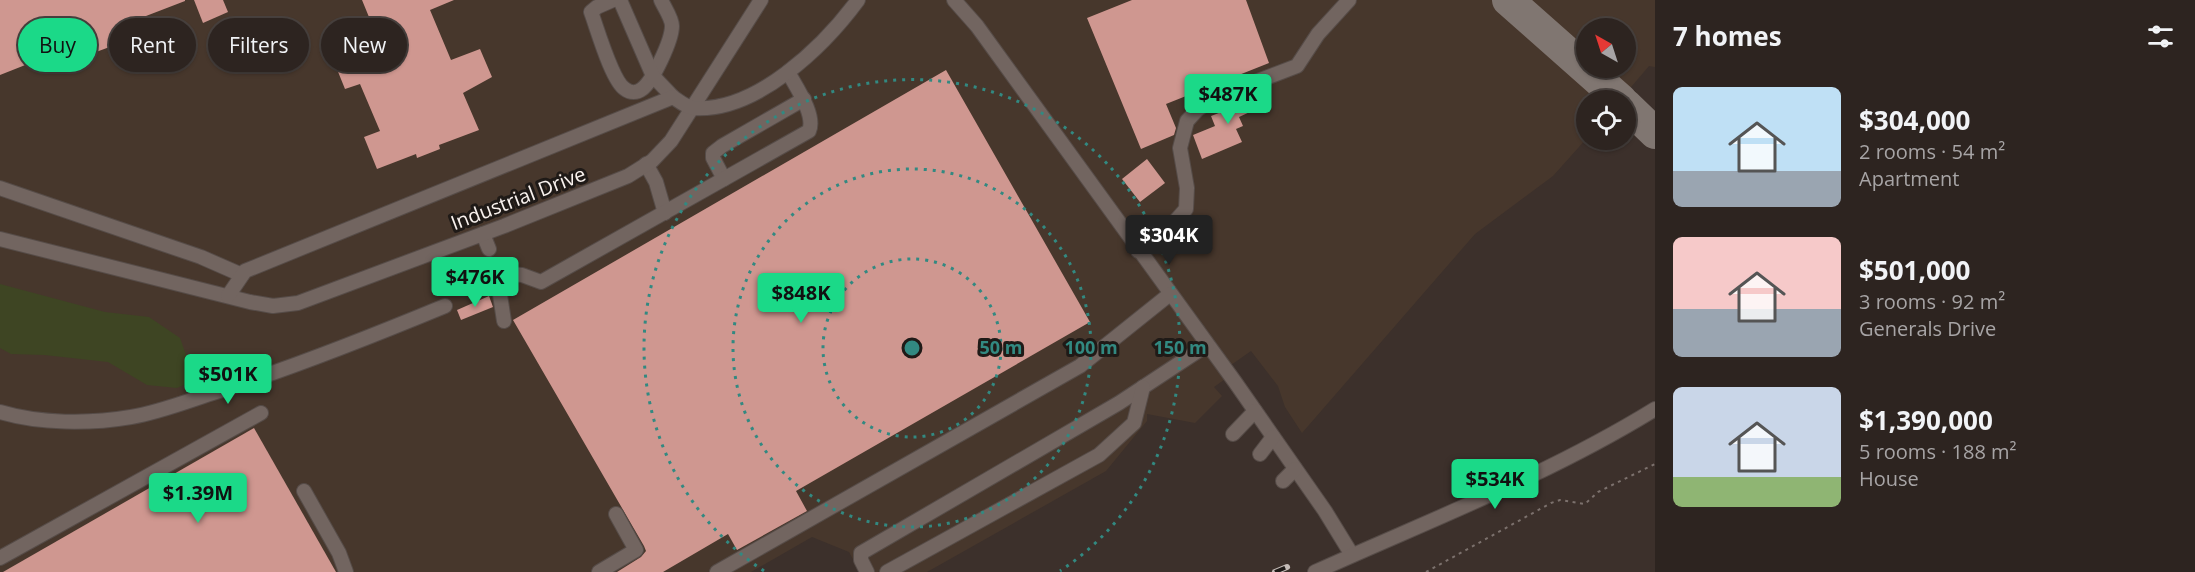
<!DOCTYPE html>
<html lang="en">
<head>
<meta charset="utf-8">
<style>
  :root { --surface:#2d2420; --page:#39302d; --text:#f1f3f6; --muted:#a7a4a5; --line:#48413e; --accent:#1bd988 }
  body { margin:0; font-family:"Open Sans",sans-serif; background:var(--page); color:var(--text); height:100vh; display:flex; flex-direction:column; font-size:22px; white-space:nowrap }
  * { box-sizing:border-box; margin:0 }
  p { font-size:20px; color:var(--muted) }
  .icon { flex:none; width:33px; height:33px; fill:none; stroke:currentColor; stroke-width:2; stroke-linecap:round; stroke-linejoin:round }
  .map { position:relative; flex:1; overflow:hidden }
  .side { display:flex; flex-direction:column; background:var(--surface); width:540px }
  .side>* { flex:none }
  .top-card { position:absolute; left:18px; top:18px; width:570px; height:54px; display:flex; gap:12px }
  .needle { width:39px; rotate:321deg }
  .tools { position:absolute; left:1576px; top:18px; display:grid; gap:12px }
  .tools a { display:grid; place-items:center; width:60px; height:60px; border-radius:50%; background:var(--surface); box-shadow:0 2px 4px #0004,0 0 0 2px var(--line); font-size:30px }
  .price { position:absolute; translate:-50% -51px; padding:0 14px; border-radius:6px; background:var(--accent); color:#111; font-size:20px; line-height:39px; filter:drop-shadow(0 2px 3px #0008) }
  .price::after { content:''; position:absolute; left:50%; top:36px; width:18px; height:14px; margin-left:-9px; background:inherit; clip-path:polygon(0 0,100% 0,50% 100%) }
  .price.current { background:#222; color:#fff }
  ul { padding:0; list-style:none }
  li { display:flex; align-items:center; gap:18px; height:150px; padding:0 18px }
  li span { display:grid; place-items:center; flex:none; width:168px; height:120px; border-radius:9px; color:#555 }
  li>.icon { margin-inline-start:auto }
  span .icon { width:72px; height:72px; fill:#fffc; stroke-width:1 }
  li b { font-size:26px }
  h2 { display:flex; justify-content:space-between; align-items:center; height:72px; padding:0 18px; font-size:26px }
  .pill { padding:0 21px; border-radius:27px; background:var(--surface); box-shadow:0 2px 4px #0004,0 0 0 2px var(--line); font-size:21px; line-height:54px }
  .pill.current { background:var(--accent); color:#111 }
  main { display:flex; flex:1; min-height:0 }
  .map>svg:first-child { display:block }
  .industrial { fill:#47372c; fill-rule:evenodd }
  .green { fill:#3e4523 }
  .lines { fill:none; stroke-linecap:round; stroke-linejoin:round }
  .taxiway { stroke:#807671; stroke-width:32 }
  .building { fill:#cf9790 }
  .minor-casing { stroke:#564c48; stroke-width:16 }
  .path { stroke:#7c716d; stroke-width:2; stroke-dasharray:3 4.5; stroke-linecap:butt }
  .minor { stroke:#726560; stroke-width:14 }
  .rail-casing { stroke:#c4bbb7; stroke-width:6 }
  .rail { stroke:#1f1a17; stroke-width:4; stroke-dasharray:11; stroke-linecap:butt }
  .ring { fill:none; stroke:#328981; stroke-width:3; stroke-dasharray:3 6 }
  .labels { text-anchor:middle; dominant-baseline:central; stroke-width:6; stroke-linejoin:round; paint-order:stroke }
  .street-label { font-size:20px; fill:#f9f2ee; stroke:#1f1a17 }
  .centre { fill:#328981; stroke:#1f1a17; stroke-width:3 }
  .ring-label { font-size:18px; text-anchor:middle; font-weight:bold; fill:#328981; stroke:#1f1a17; stroke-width:6; stroke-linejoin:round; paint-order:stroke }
</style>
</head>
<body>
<main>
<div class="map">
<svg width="1655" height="572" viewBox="0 0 1655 572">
  <rect width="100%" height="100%" fill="#3c302b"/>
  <path class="industrial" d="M0 0H1655V67L1649 66 1620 100H1587V138L1553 176 1475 234 1302 433 1285 407 1278 386 1251 351 1224 370 1228 377 1214 387 1222 396 1195 423 1147 414V421L1106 471 927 572H860L849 552 812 537 751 572H0ZM1587 28H1626V68H1587Z"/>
  <polygon class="green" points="0,284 105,312 149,317 180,338 195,380 177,388 147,385 108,362 44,355 11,354 0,348"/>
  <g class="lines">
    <g class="taxiway">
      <polyline points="1508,0 1621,100"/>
      <polyline points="1626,105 1655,133"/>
    </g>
  </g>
  <g class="building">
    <polygon points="0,0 185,0 185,1 120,26 126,41 96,52 91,39 0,75"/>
    <polygon points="194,0 223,0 228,12 203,23"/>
    <polygon points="362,0 454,0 430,10 451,60 480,49 492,77 463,93 479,130 439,145 440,149 417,158 416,154 377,169 364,137 380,131 360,84 345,89 328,47 344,41 349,51 378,39"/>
    <polygon points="1132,0 1246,0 1269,63 1166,104 1176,128 1174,135 1141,149 1087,18"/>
    <polygon points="946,70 1090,322 796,491 807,511 737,550 728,534 663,572 617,572 641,557 646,551 644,546 513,320"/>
    <polygon points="1261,89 1267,104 1239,117 1243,126 1236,129 1242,142 1202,159 1193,135 1215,126 1211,116 1224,111 1222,106"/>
    <polygon points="1147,159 1165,183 1140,202 1122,179"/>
    <polygon points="489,296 493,307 461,320 457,310"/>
    <polygon points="254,428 336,572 3,572"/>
  </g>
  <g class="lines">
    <defs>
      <g id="minor">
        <path d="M613 0 597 7 591 12C597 28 612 81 625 89 630 93 637 93 642 89 653 81 672 40 672 26 672 18 664 7 661 0"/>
        <polyline points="620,0 653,76 673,97"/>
        <polyline points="954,0 977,26 1235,382 1325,511 1352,555"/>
        <polyline points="646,164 656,182 665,213"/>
        <polyline points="724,179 713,158 713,153 722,146 804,99"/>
        <polyline points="0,188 201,257 242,275"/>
        <polyline points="483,234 489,249"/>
        <polyline points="0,239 250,302 273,306 298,303 504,226 628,176 652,161 671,141 761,0"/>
        <polyline points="1138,251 1171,226 1186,209 1187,188 1180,148 1187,121 1197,110 1216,97 1297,66 1318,34 1349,0"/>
        <path d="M499 273 522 275 541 282 809 131C816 115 796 87 788 72"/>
        <polyline points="502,282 500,295 504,321"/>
        <path d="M228 296 245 271 673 97C679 101 686 107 693 108 756 113 824 46 858 0"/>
        <path d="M0 412C40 424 90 424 131 417 161 412 190 400 219 391 295 367 370 337 445 306"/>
        <polyline points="1233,434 1255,411"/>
        <polyline points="1260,454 1273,437"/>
        <polyline points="1283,481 1295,469"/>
        <polyline points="304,491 339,553 346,572"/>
        <polyline points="0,558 261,413"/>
        <polyline points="599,572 636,550 616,514"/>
        <polyline points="717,572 1080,366 1170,294"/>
        <polyline points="867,572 861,560 861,553 1119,403 1207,345"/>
        <polyline points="887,572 1099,455 1134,423 1143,387"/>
        <path d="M1315 572C1430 520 1548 475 1655 409"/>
      </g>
    </defs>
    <use href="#minor" class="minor-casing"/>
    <polyline class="path" points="1426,572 1551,503 1560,500 1585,504 1598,492 1655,464"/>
    <use href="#minor" class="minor"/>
    <defs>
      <polyline id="rail" points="1275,572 1287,567"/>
    </defs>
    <use href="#rail" class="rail-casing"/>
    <use href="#rail" class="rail"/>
  </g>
  <g class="ring">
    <circle cx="912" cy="348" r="89"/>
    <circle cx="912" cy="348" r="179"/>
    <path d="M764 571A268 268 0 1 1 1060 571"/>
  </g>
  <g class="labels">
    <g class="street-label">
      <text transform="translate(518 198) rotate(-21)">Industrial Drive</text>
    </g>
  </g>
  <circle cx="912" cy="348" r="9" class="centre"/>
  <g class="ring-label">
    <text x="1001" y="354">50 m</text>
    <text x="1091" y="354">100 m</text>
    <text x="1180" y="354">150 m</text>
  </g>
</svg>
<div class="tools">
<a><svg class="needle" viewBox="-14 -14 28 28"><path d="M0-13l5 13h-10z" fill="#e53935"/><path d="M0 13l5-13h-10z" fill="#a7a4a5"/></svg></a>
<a><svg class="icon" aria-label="locate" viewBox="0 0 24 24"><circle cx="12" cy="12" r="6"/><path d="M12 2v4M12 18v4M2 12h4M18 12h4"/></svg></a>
</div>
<b class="price" style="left:1228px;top:125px">$487K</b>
<b class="price current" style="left:1169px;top:266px">$304K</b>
<b class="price" style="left:475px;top:308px">$476K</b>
<b class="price" style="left:801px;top:324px">$848K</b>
<b class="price" style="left:228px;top:405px">$501K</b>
<b class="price" style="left:1495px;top:510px">$534K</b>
<b class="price" style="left:198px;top:524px">$1.39M</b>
<div class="top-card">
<a class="pill current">Buy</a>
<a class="pill">Rent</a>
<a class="pill">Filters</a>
<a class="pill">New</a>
</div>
</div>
<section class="side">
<h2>7 homes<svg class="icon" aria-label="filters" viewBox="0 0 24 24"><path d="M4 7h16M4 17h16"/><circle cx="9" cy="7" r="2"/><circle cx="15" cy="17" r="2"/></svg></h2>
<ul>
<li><span style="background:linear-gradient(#bfe0f5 70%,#9aa5b1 0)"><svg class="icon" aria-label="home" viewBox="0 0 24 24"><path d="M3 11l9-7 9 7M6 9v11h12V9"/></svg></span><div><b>$304,000</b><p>2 rooms · 54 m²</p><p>Apartment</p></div></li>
<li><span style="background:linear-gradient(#f6c9c9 60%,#9aa5b1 0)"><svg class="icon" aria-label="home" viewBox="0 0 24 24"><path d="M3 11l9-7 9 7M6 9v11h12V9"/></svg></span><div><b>$501,000</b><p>3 rooms · 92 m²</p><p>Generals Drive</p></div></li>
<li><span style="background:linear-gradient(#c9d6e8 75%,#8fb573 0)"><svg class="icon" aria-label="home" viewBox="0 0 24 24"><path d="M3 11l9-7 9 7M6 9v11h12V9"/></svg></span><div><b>$1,390,000</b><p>5 rooms · 188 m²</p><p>House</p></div></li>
</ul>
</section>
</main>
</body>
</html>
